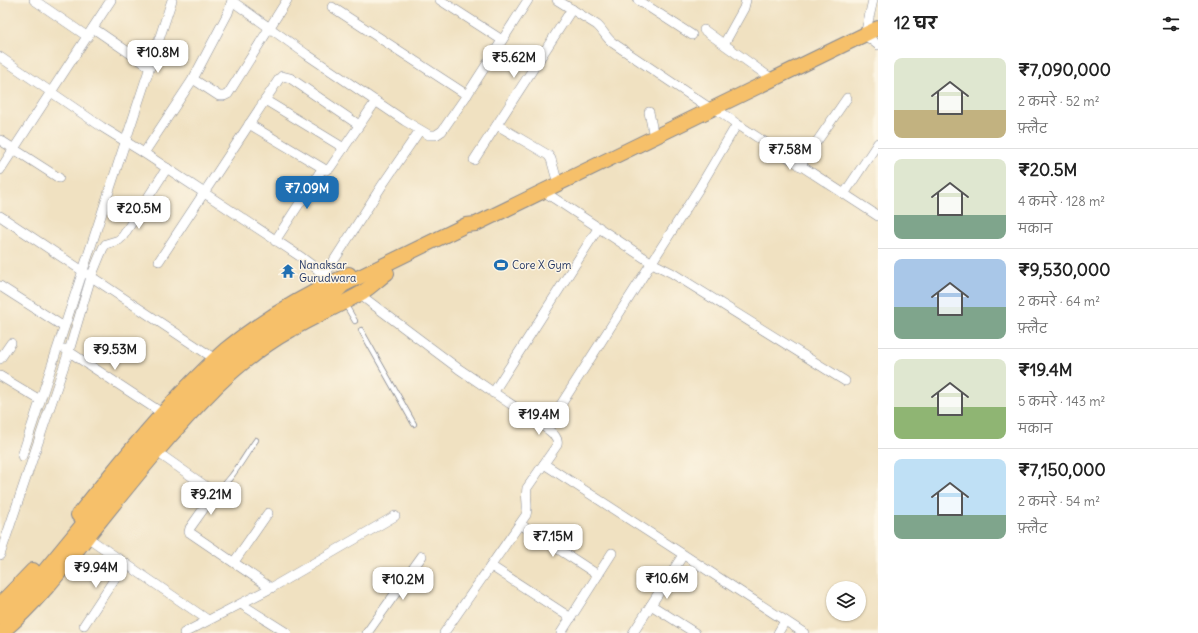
<!DOCTYPE html>
<html lang="hi">
<head>
<meta charset="utf-8">
<style>
  :root { --surface:#fff; --page:#f2f2f2; --text:#222; --muted:#767676; --line:#e0e0e0; --accent:#1f6fb2 }
  body { margin:0; font-family:Delius,"Playpen Sans Deva",sans-serif; background:var(--page); color:var(--text); height:100vh; display:flex; flex-direction:column; font-size:15px; white-space:nowrap }
  * { box-sizing:border-box; margin:0 }
  p { font-size:13px; color:var(--muted) }
  .icon { flex:none; width:22px; height:22px; fill:none; stroke:currentColor; stroke-width:2; stroke-linecap:round; stroke-linejoin:round }
  .map { position:relative; flex:1; overflow:hidden }
  .details { display:flex; flex-direction:column; background:var(--surface); width:320px }
  .details>* { flex:none }
  .controls { position:absolute; left:826px; top:581px; display:grid; gap:8px }
  .controls a { display:grid; place-items:center; width:40px; height:40px; border-radius:50%; background:var(--surface); box-shadow:0 1px 3px #0004; font-size:20px }
  .price { position:absolute; translate:-50% -34px; padding:0 9px; border-radius:8px; background:#fff; color:#222; font-size:13px; line-height:26px; filter:drop-shadow(0 1px 2px #0008) }
  .price::after { content:''; position:absolute; left:50%; top:24px; width:12px; height:9px; margin-left:-6px; background:inherit; clip-path:polygon(0 0,100% 0,50% 100%) }
  .price.selected { background:var(--accent); color:#fff }
  ul { padding:0; list-style:none }
  li { display:flex; align-items:center; gap:12px; height:100px; padding:0 16px }
  li+li { border-top:1px solid var(--line) }
  li span { display:grid; place-items:center; flex:none; width:112px; height:80px; border-radius:8px; color:#555 }
  li>.icon { margin-inline-start:auto }
  span .icon { width:48px; height:48px; fill:#fffc; stroke-width:1 }
  li b { font-size:17px }
  h2 { display:flex; justify-content:space-between; align-items:center; height:48px; padding:0 16px; font-size:17px }
  main { display:flex; flex:1; min-height:0 }
  .map>svg:first-child { display:block }
  .lines { fill:none; stroke-linecap:round; stroke-linejoin:round }
  .service-casing { stroke:#868890; stroke-width:6 }
  .minor-casing { stroke:#868890; stroke-width:10 }
  .primary-casing { stroke:#868890; stroke-width:16 }
  .service { stroke:#fff; stroke-width:4.5 }
  .minor { stroke:#fff; stroke-width:9 }
  .primary { stroke:#f6c06b; stroke-width:14 }
  .labels { text-anchor:middle; dominant-baseline:central; stroke-width:3; stroke-linejoin:round; paint-order:stroke }
  .poi-label { font-size:11px; fill:#1b2f5e; stroke:#fcf5e5; text-anchor:start }
</style>
</head>
<body>
<main>
<div class="map">
<svg width="878" height="633" viewBox="0 0 878 633">
  <rect width="100%" height="100%" fill="#fcf5e5"/>
  <filter id="ink" filterUnits="userSpaceOnUse"><feTurbulence type="fractalNoise" baseFrequency=".025" numOctaves="2"/><feDisplacementMap in="SourceGraphic" scale="8" xChannelSelector="R" yChannelSelector="G"/><feConvolveMatrix kernelMatrix="1 2 1 2 8 2 1 2 1" color-interpolation-filters="sRGB"/></filter>
  <filter id="wash" filterUnits="userSpaceOnUse"><feTurbulence type="fractalNoise" baseFrequency=".012" numOctaves="4" result="noise"/><feDisplacementMap in="SourceGraphic" scale="16" xChannelSelector="R" yChannelSelector="G"/><feGaussianBlur stdDeviation="0.9" result="paint"/><feColorMatrix in="noise" values="0 0 0 0 0 0 0 0 0 0 0 0 0 0 0 0 0 1.4 0 .05"/><feComposite in="paint" operator="in"/></filter>
  <g filter="url(#wash)">
    <rect width="100%" height="100%" fill="#f0e1c1"/>
  </g>
  <g filter="url(#ink)">
    <g class="lines">
      <defs>
        <g id="service">
          <polyline points="345,304 355,321"/>
          <polyline points="361,330 414,424"/>
          <path d="M213 493C229 486 245 455 256 440"/>
        </g>
        <g id="minor">
          <polyline points="34,0 88,37"/>
          <polyline points="440,0 502,40"/>
          <path d="M557 0 597 25C603 30 606 38 613 43L711 109"/>
          <polyline points="638,0 692,35"/>
          <polyline points="873,0 865,35 878,45"/>
          <polyline points="232,1 306,54 405,121 429,135 436,135 442,131 467,95 528,0"/>
          <polyline points="332,7 467,95"/>
          <polyline points="93,28 150,67"/>
          <polyline points="704,30 772,79"/>
          <polyline points="724,44 744,8 746,0"/>
          <polyline points="0,57 102,127 144,153 301,257 317,269 330,283"/>
          <polyline points="193,79 219,96 224,96 228,94 287,0"/>
          <polyline points="265,100 344,148"/>
          <polyline points="715,108 737,124 878,216"/>
          <polyline points="649,112 654,137"/>
          <polyline points="249,124 326,170 330,168 376,101"/>
          <polyline points="497,125 548,155 551,159 558,184"/>
          <polyline points="0,140 59,178"/>
          <polyline points="144,153 193,79 228,13 232,0"/>
          <polyline points="474,160 572,9"/>
          <polyline points="800,166 847,98"/>
          <polyline points="0,170 111,0"/>
          <polyline points="543,191 652,263 672,273 845,381"/>
          <polyline points="844,194 878,143"/>
          <polyline points="0,216 215,359"/>
          <polyline points="275,241 322,169"/>
          <polyline points="159,261 279,79 282,76 290,78 359,125"/>
          <polyline points="324,276 383,184 420,130"/>
          <polyline points="0,286 64,327"/>
          <path d="M359 294 459 369 546 428C552 433 559 437 557 445L527 488C525 498 529 506 526 515L444 633"/>
          <polyline points="65,349 162,413"/>
          <polyline points="0,359 11,343"/>
          <polyline points="0,376 40,400"/>
          <polyline points="493,393 599,227"/>
          <polyline points="546,428 698,190 737,124"/>
          <polyline points="157,452 211,490 213,493 212,497 190,528 189,532 271,588"/>
          <polyline points="22,456 172,0"/>
          <polyline points="544,464 804,633"/>
          <polyline points="520,524 598,575"/>
          <polyline points="87,537 208,620"/>
          <polyline points="0,555 69,351 91,277 103,248 106,244 119,240 123,236 167,168"/>
          <polyline points="234,562 268,513"/>
          <polyline points="491,566 571,618"/>
          <polyline points="241,604 287,633"/>
          <polyline points="651,605 695,633"/>
          <polyline points="84,625 125,563"/>
          <polyline points="184,633 271,588 395,516"/>
          <polyline points="367,633 422,556"/>
          <polyline points="561,633 612,553"/>
          <polyline points="633,633 683,555"/>
          <polyline points="778,633 785,621"/>
        </g>
        <g id="primary">
          <path d="M78 515C112 472 146 430 184 390 198 376 211 362 225 350 263 319 305 295 349 274"/>
          <polyline points="0,604 33,570"/>
          <polyline points="0,618 37,580 148,445 184,404 239,353 272,328 300,311 336,292 343,285 466,225 476,224 878,28"/>
          <path d="M1 633C35 605 61 571 88 536 129 485 170 433 216 387 239 365 264 345 291 330 314 316 340 306 363 292 372 286 379 279 387 273"/>
        </g>
      </defs>
      <use href="#service" class="service-casing"/>
      <use href="#minor" class="minor-casing"/>
      <use href="#primary" class="primary-casing"/>
      <use href="#service" class="service"/>
      <use href="#minor" class="minor"/>
      <use href="#primary" class="primary"/>
    </g>
  </g>
  <defs>
    <symbol id="stadium-bare" viewBox="-9 -9 18 18"><path d="M0-5a6.5 5 0 1 0 0 10a6.5 5 0 1 0 0-10ZM-3.5-1.8h7v3.6h-7Z" fill="#1f6fb2" stroke="#fcf5e5" stroke-width="2.5" paint-order="stroke"/></symbol>
    <symbol id="temple-bare" viewBox="-9 -9 18 18"><path d="M0-6L5-2H3V0L6.5 2.5H4V6H1.5V3h-3V6H-4V2.5H-6.5L-3 0V-2H-5Z" fill="#1f6fb2" stroke="#fcf5e5" stroke-width="2.5" paint-order="stroke"/></symbol>
  </defs>
  <g fill-rule="evenodd">
    <use href="#stadium-bare" x="491" y="255" width="20" height="20"/>
    <use href="#temple-bare" x="278" y="261" width="20" height="20"/>
  </g>
  <g class="labels">
    <g class="poi-label">
      <text x="299" y="265">Nanaksar<tspan x="299" dy="13">Gurudwara</tspan></text>
      <text x="512" y="265">Core X Gym</text>
    </g>
  </g>
</svg>
<div class="controls">
<a><svg class="icon" aria-label="layers" viewBox="0 0 24 24"><path d="M12 4l9 5-9 5-9-5zM3 14l9 5 9-5"/></svg></a>
</div>
<b class="price" style="left:158px;top:74px">₹10.8M</b>
<b class="price" style="left:514px;top:79px">₹5.62M</b>
<b class="price" style="left:790px;top:171px">₹7.58M</b>
<b class="price selected" style="left:307px;top:210px">₹7.09M</b>
<b class="price" style="left:139px;top:230px">₹20.5M</b>
<b class="price" style="left:115px;top:371px">₹9.53M</b>
<b class="price" style="left:539px;top:436px">₹19.4M</b>
<b class="price" style="left:211px;top:516px">₹9.21M</b>
<b class="price" style="left:553px;top:558px">₹7.15M</b>
<b class="price" style="left:96px;top:589px">₹9.94M</b>
<b class="price" style="left:667px;top:600px">₹10.6M</b>
<b class="price" style="left:403px;top:601px">₹10.2M</b>
</div>
<section class="details">
<h2>12 घर<svg class="icon" aria-label="filters" viewBox="0 0 24 24"><path d="M4 7h16M4 17h16"/><circle cx="9" cy="7" r="2"/><circle cx="15" cy="17" r="2"/></svg></h2>
<ul>
<li><span style="background:linear-gradient(#dfe7d0 65%,#c2b280 0)"><svg class="icon" aria-label="home" viewBox="0 0 24 24"><path d="M3 11l9-7 9 7M6 9v11h12V9"/></svg></span><div><b>₹7,090,000</b><p>2 कमरे · 52 m²</p><p>फ़्लैट</p></div></li>
<li><span style="background:linear-gradient(#dfe7d0 70%,#7fa58c 0)"><svg class="icon" aria-label="home" viewBox="0 0 24 24"><path d="M3 11l9-7 9 7M6 9v11h12V9"/></svg></span><div><b>₹20.5M</b><p>4 कमरे · 128 m²</p><p>मकान</p></div></li>
<li><span style="background:linear-gradient(#a9c7e8 60%,#7fa58c 0)"><svg class="icon" aria-label="home" viewBox="0 0 24 24"><path d="M3 11l9-7 9 7M6 9v11h12V9"/></svg></span><div><b>₹9,530,000</b><p>2 कमरे · 64 m²</p><p>फ़्लैट</p></div></li>
<li><span style="background:linear-gradient(#dfe7d0 60%,#8fb573 0)"><svg class="icon" aria-label="home" viewBox="0 0 24 24"><path d="M3 11l9-7 9 7M6 9v11h12V9"/></svg></span><div><b>₹19.4M</b><p>5 कमरे · 143 m²</p><p>मकान</p></div></li>
<li><span style="background:linear-gradient(#bfe0f5 70%,#7fa58c 0)"><svg class="icon" aria-label="home" viewBox="0 0 24 24"><path d="M3 11l9-7 9 7M6 9v11h12V9"/></svg></span><div><b>₹7,150,000</b><p>2 कमरे · 54 m²</p><p>फ़्लैट</p></div></li>
</ul>
</section>
</main>
</body>
</html>
